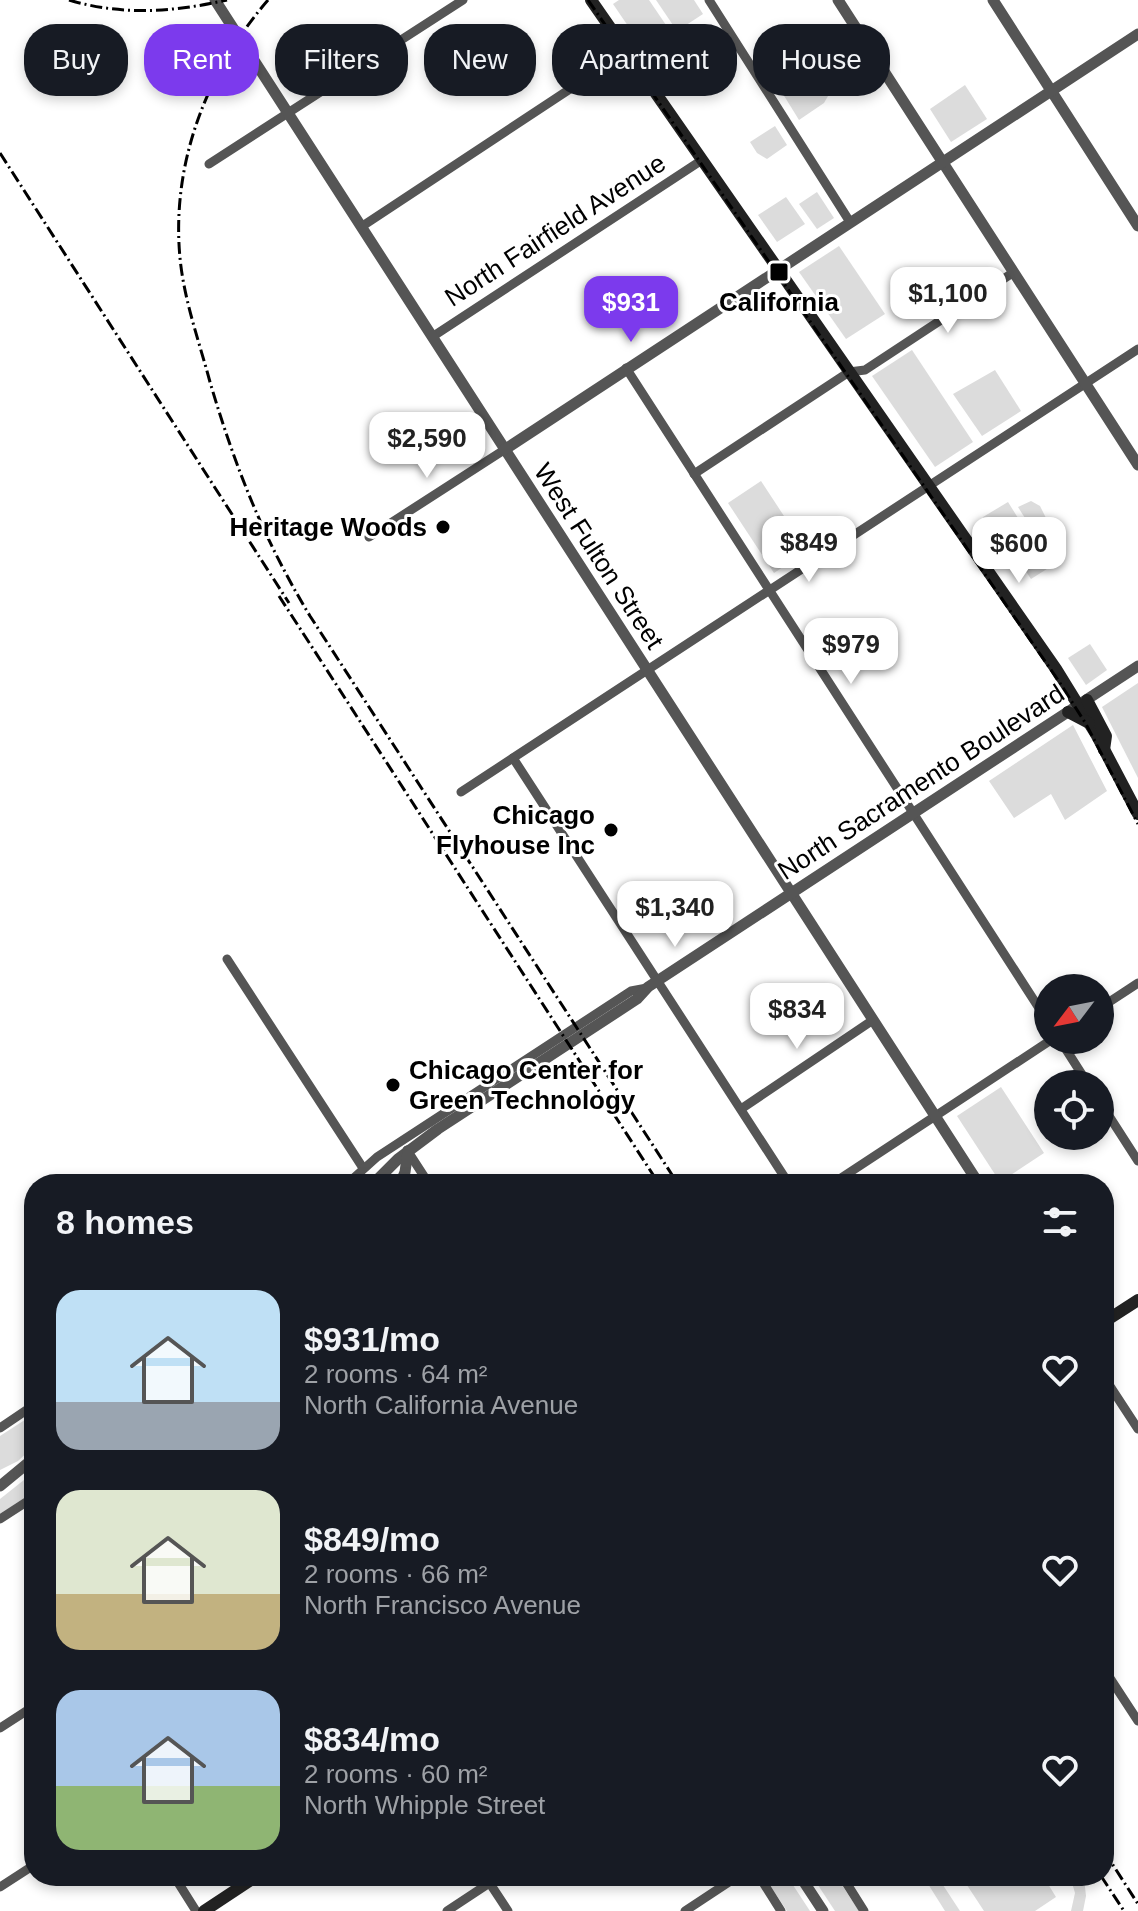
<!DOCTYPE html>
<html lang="en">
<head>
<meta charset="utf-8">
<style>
  :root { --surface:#171b24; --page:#20242c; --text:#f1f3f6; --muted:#9ea1a6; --accent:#7c3aed }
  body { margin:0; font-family:Helvetica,sans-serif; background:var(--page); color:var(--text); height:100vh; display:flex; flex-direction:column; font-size:30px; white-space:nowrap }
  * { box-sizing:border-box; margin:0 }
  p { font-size:26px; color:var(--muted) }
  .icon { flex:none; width:44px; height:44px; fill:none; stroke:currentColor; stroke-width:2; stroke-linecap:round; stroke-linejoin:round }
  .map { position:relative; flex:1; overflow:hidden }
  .side { position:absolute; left:24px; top:1174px; width:1090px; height:712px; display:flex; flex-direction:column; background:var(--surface); border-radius:32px; box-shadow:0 4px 12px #0003 }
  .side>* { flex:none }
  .banner { position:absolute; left:24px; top:24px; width:1090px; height:72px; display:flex; gap:16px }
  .needle { width:52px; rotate:238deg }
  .controls { position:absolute; left:1034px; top:974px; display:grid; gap:16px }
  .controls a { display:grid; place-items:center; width:80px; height:80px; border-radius:50%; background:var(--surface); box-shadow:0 4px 12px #0003; font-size:40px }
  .price { position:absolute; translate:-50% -68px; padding:0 18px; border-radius:16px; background:#fff; color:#222; font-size:26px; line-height:52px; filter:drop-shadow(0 2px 4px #0008) }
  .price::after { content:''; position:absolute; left:50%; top:48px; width:24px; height:18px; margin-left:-12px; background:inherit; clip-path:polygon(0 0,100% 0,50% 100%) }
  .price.current { background:var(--accent); color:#fff }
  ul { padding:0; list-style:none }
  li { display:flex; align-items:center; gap:24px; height:200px; padding:0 32px }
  li span { display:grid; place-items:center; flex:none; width:224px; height:160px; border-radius:24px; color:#555 }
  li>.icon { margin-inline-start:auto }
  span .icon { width:96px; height:96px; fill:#fffc; stroke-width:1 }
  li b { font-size:34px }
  h2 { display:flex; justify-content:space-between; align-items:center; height:96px; padding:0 32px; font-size:34px }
  .chip { padding:0 28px; border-radius:32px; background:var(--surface); box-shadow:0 4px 12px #0003; font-size:28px; line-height:72px }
  .chip.current { background:var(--accent); color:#fff }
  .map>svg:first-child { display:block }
  .green { fill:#dcdcdc }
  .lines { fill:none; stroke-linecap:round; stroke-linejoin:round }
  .minor { stroke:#555; stroke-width:9 }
  .tertiary { stroke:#555; stroke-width:11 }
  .secondary { stroke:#222; stroke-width:12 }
  .rail { stroke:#000; stroke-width:3; stroke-dasharray:12 4 2 4; stroke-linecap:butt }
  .poi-dot { fill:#000; stroke:#fff; stroke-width:3 }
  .labels { text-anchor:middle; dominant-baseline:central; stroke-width:6; stroke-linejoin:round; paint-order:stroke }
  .street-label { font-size:26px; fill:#000; stroke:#fff }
  .poi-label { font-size:26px; font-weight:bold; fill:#000; stroke:#fff; text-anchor:end }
</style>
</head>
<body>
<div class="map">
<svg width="1138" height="1911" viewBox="0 0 1138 1911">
  <rect width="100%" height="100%" fill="#fff"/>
  <g class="green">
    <polygon points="619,0 649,0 666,25 639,42 613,4"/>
    <polygon points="656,0 694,0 703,14 677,31"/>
    <polygon points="800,53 828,96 824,103 799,120 770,73"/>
    <polygon points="965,85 987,119 951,142 930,109"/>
    <polygon points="775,126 787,145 767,159 757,153 750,142"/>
    <polygon points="817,192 834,218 817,229 799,204"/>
    <polygon points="786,197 805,224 777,242 758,215"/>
    <polygon points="839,246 885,314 846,339 799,272"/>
    <polygon points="912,350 973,442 935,467 872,376"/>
    <polygon points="995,370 1021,411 982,436 953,394"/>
    <polygon points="761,481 807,551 774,573 728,503"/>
    <polygon points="1031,501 1040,506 1049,524 1035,534 1018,507"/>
    <polygon points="1008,502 1030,537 1005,553 983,517"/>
    <polygon points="1048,547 1058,562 1031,579 1021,564"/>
    <polygon points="1090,644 1107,670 1086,685 1068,658"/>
    <polygon points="1138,683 1138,778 1102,707"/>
    <polygon points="1073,725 1107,791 1065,820 1051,794 1014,818 989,781"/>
    <polygon points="1001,1087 1044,1153 1000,1182 957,1116"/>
    <polygon points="34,1414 34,1446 18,1461 0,1470 0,1436"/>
    <polygon points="34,1472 34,1492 0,1514 0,1499"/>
    <polygon points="764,1876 787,1876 810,1911 787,1911"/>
    <polygon points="812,1876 836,1876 859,1911 835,1911"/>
    <polygon points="923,1876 937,1876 960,1911 945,1911"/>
    <polygon points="961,1876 1043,1876 1056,1897 1035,1911 984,1911"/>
    <polygon points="1070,1876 1084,1878 1086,1896 1083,1911 1071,1911 1075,1893"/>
  </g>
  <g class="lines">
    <g class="minor">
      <polyline points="709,0 850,222"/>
      <polyline points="209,164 463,0"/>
      <polyline points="361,227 617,58"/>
      <polyline points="432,337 702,160"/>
      <polyline points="626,368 1048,1022"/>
      <polyline points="694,474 849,372 865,370 1014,272"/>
      <polyline points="369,537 504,450"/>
      <polyline points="513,758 789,1184"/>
      <polyline points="461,792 1138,349"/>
      <polyline points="227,959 363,1168"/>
      <polyline points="1100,1008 1138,983"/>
      <polyline points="1060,1040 1088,1084"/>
      <polyline points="1100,1102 1138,1161"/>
      <polyline points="741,1109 873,1020"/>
      <polyline points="407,1150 429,1184"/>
      <polyline points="347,1184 377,1157 631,991 647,988"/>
      <polyline points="832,1184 1051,1040"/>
      <polyline points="1104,1377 1138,1429"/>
      <polyline points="0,1428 34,1405"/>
      <polyline points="0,1519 34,1497"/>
      <polyline points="1104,1669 1138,1721"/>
      <polyline points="0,1728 34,1706"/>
      <polyline points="174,1876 196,1911"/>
      <polyline points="485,1876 508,1911"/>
      <polyline points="759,1876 781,1911"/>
      <polyline points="842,1876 864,1911"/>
      <polyline points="0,1887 34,1865"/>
      <polyline points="447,1911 500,1876"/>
      <polyline points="685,1911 738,1876"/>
    </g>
    <g class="tertiary">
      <polyline points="215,0 979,1184"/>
      <polyline points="838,0 1138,465"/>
      <polyline points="993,0 1138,226"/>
      <polyline points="504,450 1138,34"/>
      <polyline points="373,1184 398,1159 438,1129 637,999 648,987 1138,666"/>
      <polyline points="400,1184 405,1172 408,1151"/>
      <polyline points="0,1486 34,1458"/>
      <polyline points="800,1876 823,1911"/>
    </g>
    <g class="secondary">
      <polyline points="591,0 1056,669 1096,734 1138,814"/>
      <polyline points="1087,700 1106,736 1104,750"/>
      <polyline points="1068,712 1089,723"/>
      <polyline points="1104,1322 1138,1300"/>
      <polyline points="204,1911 257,1876"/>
    </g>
    <g class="rail">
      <path d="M69 0C122 16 174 12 227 0"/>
      <path d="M268 0C207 71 171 163 180 258 184 300 199 341 210 382 235 467 264 540 310 616L678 1184"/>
      <polyline points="588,0 1058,680 1086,724 1138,824"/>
      <polyline points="0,153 289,603"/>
      <polyline points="279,596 659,1184"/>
      <polyline points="1104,1851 1138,1904"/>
      <polyline points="1101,1876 1124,1911"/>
    </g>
  </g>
  <g class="poi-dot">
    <rect x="769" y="262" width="20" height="20" rx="4"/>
    <circle cx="443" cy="527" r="8"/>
    <circle cx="611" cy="830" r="8"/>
    <circle cx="393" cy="1085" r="8"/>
  </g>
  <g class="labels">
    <g class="street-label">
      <text transform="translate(555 230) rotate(-33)">North Fairfield Avenue</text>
      <text transform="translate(599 556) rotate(57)">West Fulton Street</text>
      <text transform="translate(921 782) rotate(-33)">North Sacramento Boulevard</text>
    </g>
    <g class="poi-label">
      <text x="779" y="302" text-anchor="middle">California</text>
      <text x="427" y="527">Heritage Woods</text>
      <text x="595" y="815">Chicago<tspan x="595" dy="30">Flyhouse Inc</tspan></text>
      <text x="409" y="1070" text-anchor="start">Chicago Center for<tspan x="409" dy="30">Green Technology</tspan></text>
    </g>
  </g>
</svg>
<div class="controls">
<a><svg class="needle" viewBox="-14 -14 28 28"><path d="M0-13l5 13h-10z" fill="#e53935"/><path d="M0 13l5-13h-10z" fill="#9ea1a6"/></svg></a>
<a><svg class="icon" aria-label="locate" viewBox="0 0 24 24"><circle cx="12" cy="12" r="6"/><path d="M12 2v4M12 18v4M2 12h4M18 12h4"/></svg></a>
</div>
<b class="price" style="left:948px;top:335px">$1,100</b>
<b class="price current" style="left:631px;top:344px">$931</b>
<b class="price" style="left:427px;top:480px">$2,590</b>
<b class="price" style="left:809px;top:584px">$849</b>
<b class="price" style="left:1019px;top:585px">$600</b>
<b class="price" style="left:851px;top:686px">$979</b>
<b class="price" style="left:675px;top:949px">$1,340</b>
<b class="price" style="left:797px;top:1051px">$834</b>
<div class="banner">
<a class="chip">Buy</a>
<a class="chip current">Rent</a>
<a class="chip">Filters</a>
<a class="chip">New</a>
<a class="chip">Apartment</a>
<a class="chip">House</a>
</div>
<section class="side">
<h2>8 homes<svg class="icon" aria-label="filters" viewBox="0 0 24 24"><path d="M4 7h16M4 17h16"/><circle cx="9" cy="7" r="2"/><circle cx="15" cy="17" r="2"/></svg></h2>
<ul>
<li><span style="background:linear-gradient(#bfe0f5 70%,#9aa5b1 0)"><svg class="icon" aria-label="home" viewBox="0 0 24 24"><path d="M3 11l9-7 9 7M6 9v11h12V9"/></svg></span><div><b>$931/mo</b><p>2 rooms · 64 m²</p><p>North California Avenue</p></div><svg class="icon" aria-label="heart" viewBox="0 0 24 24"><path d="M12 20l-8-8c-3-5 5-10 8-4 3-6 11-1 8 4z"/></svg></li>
<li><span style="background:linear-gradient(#dfe7d0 65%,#c2b280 0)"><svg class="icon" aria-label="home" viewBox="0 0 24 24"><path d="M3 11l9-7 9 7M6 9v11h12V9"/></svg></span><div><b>$849/mo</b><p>2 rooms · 66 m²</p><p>North Francisco Avenue</p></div><svg class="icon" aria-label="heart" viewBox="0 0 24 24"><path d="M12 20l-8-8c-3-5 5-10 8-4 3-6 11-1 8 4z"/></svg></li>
<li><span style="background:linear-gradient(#a9c7e8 60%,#8fb573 0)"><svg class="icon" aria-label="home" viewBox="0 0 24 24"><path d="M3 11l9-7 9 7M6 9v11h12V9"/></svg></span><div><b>$834/mo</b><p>2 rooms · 60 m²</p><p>North Whipple Street</p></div><svg class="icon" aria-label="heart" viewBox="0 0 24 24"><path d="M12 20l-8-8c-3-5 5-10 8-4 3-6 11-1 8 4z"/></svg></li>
</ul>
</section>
</div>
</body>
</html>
